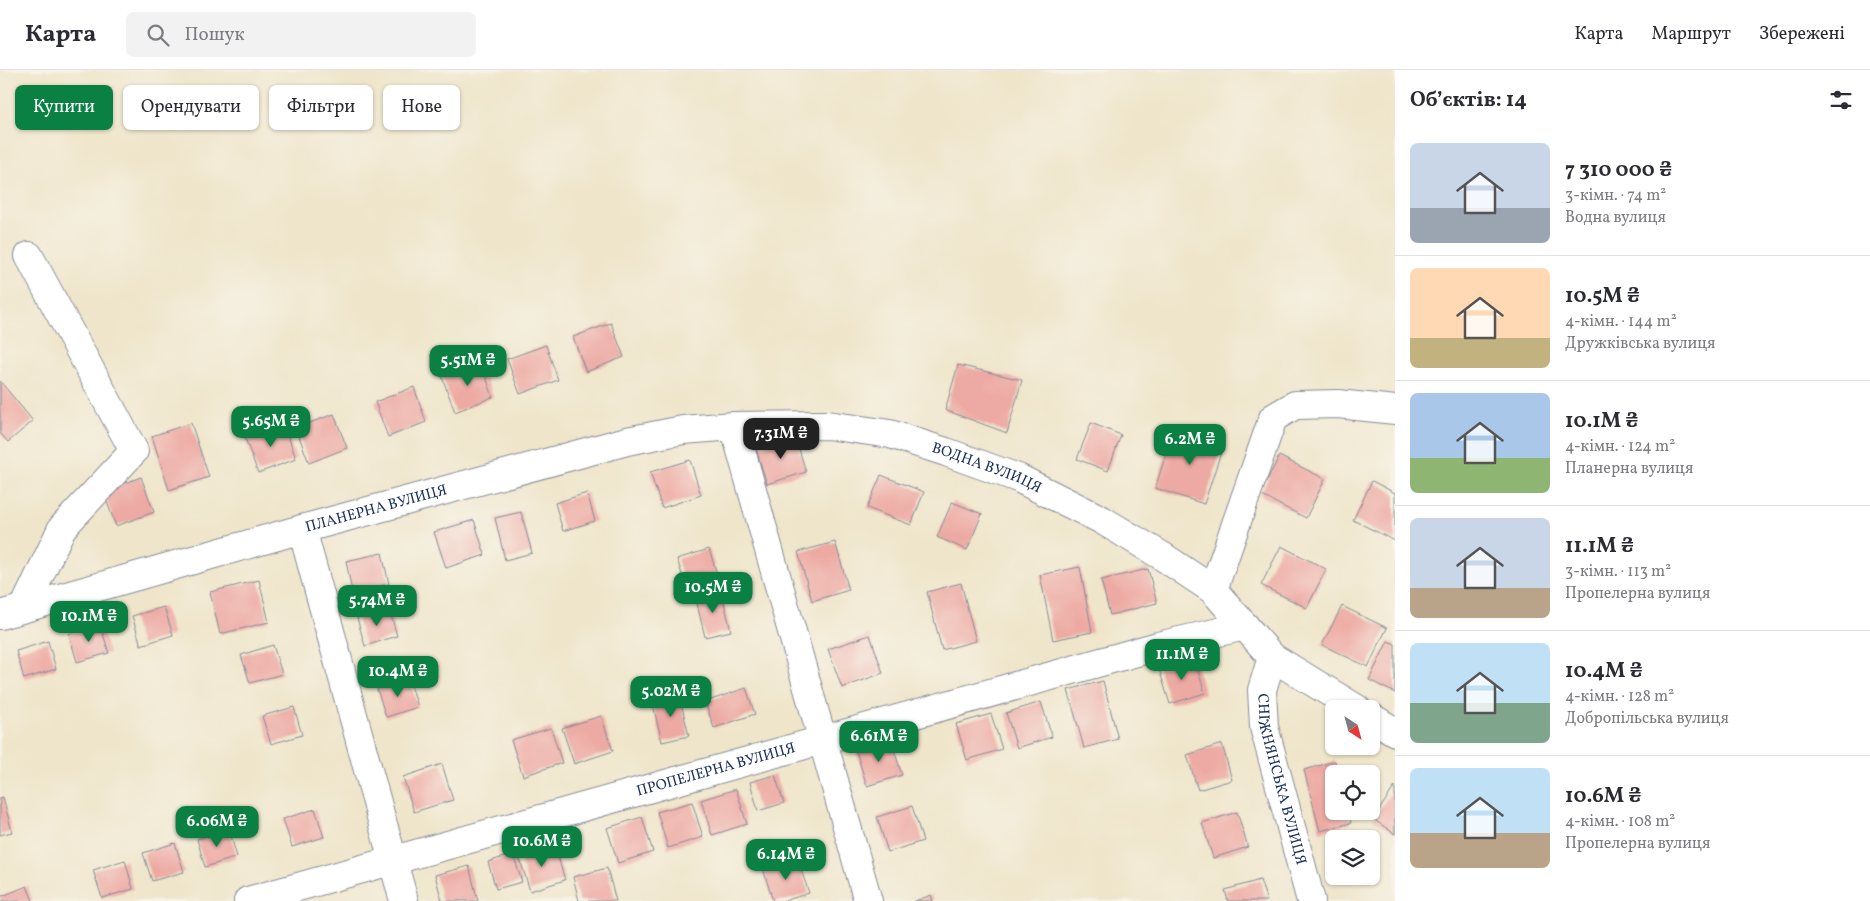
<!DOCTYPE html>
<html lang="uk">
<head>
<meta charset="utf-8">
<style>
  :root { --surface:#fff; --page:#f2f2f3; --text:#2b2b33; --muted:#7c7c81; --line:#e1e1e2; --accent:#0b8043 }
  body { margin:0; font-family:Vollkorn,serif; background:var(--page); color:var(--text); height:100vh; display:flex; flex-direction:column; font-size:19px; white-space:nowrap }
  * { box-sizing:border-box; margin:0 }
  p { font-size:16px; color:var(--muted) }
  .icon { flex:none; width:28px; height:28px; fill:none; stroke:currentColor; stroke-width:2; stroke-linecap:round; stroke-linejoin:round }
  .map { position:relative; flex:1; overflow:hidden }
  .drawer { display:flex; flex-direction:column; background:var(--surface); width:475px }
  .drawer>* { flex:none }
  .top-card { position:absolute; left:15px; top:15px; width:475px; height:45px; display:flex; gap:10px }
  .needle { width:32px; rotate:144deg }
  .buttons { position:absolute; left:1325px; top:630px; display:grid; gap:10px }
  .buttons a { display:grid; place-items:center; width:55px; height:55px; border-radius:8px; background:var(--surface); box-shadow:0 1px 4px #0004; font-size:25px }
  .price { position:absolute; translate:-50% -42px; padding:0 11px; border-radius:10px; background:var(--accent); color:#fff; font-size:16px; line-height:32px; filter:drop-shadow(0 1px 2px #0008) }
  .price::after { content:''; position:absolute; left:50%; top:30px; width:15px; height:11px; margin-left:-8px; background:inherit; clip-path:polygon(0 0,100% 0,50% 100%) }
  .price.active { background:#222; color:#fff }
  ul { padding:0; list-style:none }
  li { display:flex; align-items:center; gap:15px; height:125px; padding:0 15px }
  li+li { border-top:1px solid var(--line) }
  li span { display:grid; place-items:center; flex:none; width:140px; height:100px; border-radius:8px; color:#555 }
  li>.icon { margin-inline-start:auto }
  span .icon { width:60px; height:60px; fill:#fffc; stroke-width:1 }
  li b { font-size:21px }
  h2 { display:flex; justify-content:space-between; align-items:center; height:60px; padding:0 15px; font-size:21px }
  .tag { padding:0 18px; border-radius:8px; background:var(--surface); box-shadow:0 1px 4px #0004; font-size:18px; line-height:45px }
  .tag.active { background:var(--accent); color:#fff }
  header { display:flex; align-items:center; gap:30px; box-sizing:border-box; height:70px; padding:0 25px; background:var(--surface); border-bottom:1px solid var(--line) }
  header strong { font-size:24px }
  nav { display:flex; gap:28px; margin-inline-start:auto; font-size:18px }
  .search { width:350px; height:45px; background:var(--page); display:flex; align-items:center; gap:12px; box-sizing:border-box; padding:0 18px; border-radius:8px; color:var(--muted); font-size:19px }
  main { display:flex; flex:1; min-height:0 }
  .map>svg:first-child { display:block }
  .building { fill:#eda9a3 }
  .lines { fill:none; stroke-linecap:round; stroke-linejoin:round }
  .minor-casing { stroke:#858a94; stroke-width:30 }
  .minor { stroke:#fff; stroke-width:28 }
  .labels { text-anchor:middle; dominant-baseline:central; stroke-width:5; stroke-linejoin:round; paint-order:stroke }
  .street-label { font-size:15px; fill:#1b2f5e; stroke:#f7f3e8 }
</style>
</head>
<body>
<header>
<strong>Карта</strong>
<div class="search"><svg class="icon" aria-label="search" viewBox="0 0 24 24"><circle cx="10" cy="10" r="6"/><path d="M15 15l6 6"/></svg>Пошук</div>
<nav><a>Карта</a><a>Маршрут</a><a>Збережені</a></nav>
</header>
<main>
<div class="map">
<svg width="1395" height="831" viewBox="0 0 1395 831">
  <rect width="100%" height="100%" fill="#f7f3e8"/>
  <filter id="ink" filterUnits="userSpaceOnUse"><feTurbulence type="fractalNoise" baseFrequency=".02" numOctaves="2"/><feDisplacementMap in="SourceGraphic" scale="10" xChannelSelector="R" yChannelSelector="G"/><feConvolveMatrix kernelMatrix="1 2 1 2 8 2 1 2 1" color-interpolation-filters="sRGB"/></filter>
  <filter id="wash" filterUnits="userSpaceOnUse"><feTurbulence type="fractalNoise" baseFrequency=".0096" numOctaves="4" result="noise"/><feDisplacementMap in="SourceGraphic" scale="20" xChannelSelector="R" yChannelSelector="G"/><feGaussianBlur stdDeviation="1.12" result="paint"/><feColorMatrix in="noise" values="0 0 0 0 0 0 0 0 0 0 0 0 0 0 0 0 0 1.4 0 .05"/><feComposite in="paint" operator="in"/></filter>
  <g filter="url(#wash)">
    <rect width="100%" height="100%" fill="#efe5ca"/>
    <g id="blocks">
      <g class="building">
        <polygon points="611,253 624,287 586,302 573,267"/>
        <polygon points="546,275 558,310 520,324 507,289"/>
        <polygon points="481,293 493,327 455,342 442,307"/>
        <polygon points="958,295 1022,310 1007,363 945,340"/>
        <polygon points="0,311 33,351 8,372 0,363"/>
        <polygon points="414,317 426,352 388,367 375,332"/>
        <polygon points="334,344 347,378 309,393 296,358"/>
        <polygon points="191,353 209,407 169,420 152,366"/>
        <polygon points="1091,353 1121,365 1108,401 1077,389"/>
        <polygon points="284,354 296,389 258,403 245,368"/>
        <polygon points="1175,357 1224,373 1204,434 1155,418"/>
        <polygon points="795,366 806,402 767,414 756,379"/>
        <polygon points="1279,386 1325,409 1306,448 1260,425"/>
        <polygon points="690,390 701,425 662,438 650,402"/>
        <polygon points="881,405 924,422 911,455 867,438"/>
        <polygon points="141,407 154,442 116,456 103,421"/>
        <polygon points="1372,411 1395,423 1395,471 1353,450"/>
        <polygon points="587,423 595,451 563,461 555,433"/>
        <polygon points="952,432 982,444 967,480 937,467"/>
        <polygon points="521,442 532,483 505,490 495,448"/>
        <polygon points="474,450 485,485 446,498 434,462"/>
        <polygon points="835,472 849,520 812,531 798,482"/>
        <polygon points="1281,476 1326,499 1307,538 1261,515"/>
        <polygon points="709,479 718,507 686,517 677,489"/>
        <polygon points="382,483 389,514 352,522 346,491"/>
        <polygon points="1080,497 1092,562 1053,570 1040,505"/>
        <polygon points="1148,499 1157,533 1110,545 1101,510"/>
        <polygon points="259,510 269,552 220,564 210,522"/>
        <polygon points="961,513 976,571 942,580 927,522"/>
        <polygon points="721,520 731,561 705,567 695,526"/>
        <polygon points="1342,536 1387,558 1368,597 1322,575"/>
        <polygon points="164,537 173,565 141,575 132,546"/>
        <polygon points="389,538 397,566 365,576 357,548"/>
        <polygon points="100,554 109,583 77,592 69,564"/>
        <polygon points="870,565 883,603 842,618 828,579"/>
        <polygon points="48,571 56,599 24,609 16,581"/>
        <polygon points="1388,571 1395,574 1395,623 1369,610"/>
        <polygon points="273,575 282,604 250,613 241,585"/>
        <polygon points="1194,588 1205,623 1170,634 1159,599"/>
        <polygon points="409,609 418,637 386,647 377,619"/>
        <polygon points="1103,611 1118,669 1084,678 1068,620"/>
        <polygon points="746,618 755,644 714,658 705,632"/>
        <polygon points="679,624 689,666 662,672 652,631"/>
        <polygon points="1041,632 1052,667 1017,678 1006,643"/>
        <polygon points="294,637 302,665 271,674 262,646"/>
        <polygon points="991,644 1002,679 967,690 956,654"/>
        <polygon points="601,646 613,681 574,694 562,658"/>
        <polygon points="551,658 562,693 523,706 511,670"/>
        <polygon points="891,670 902,705 867,716 856,681"/>
        <polygon points="1222,674 1232,710 1198,720 1187,685"/>
        <polygon points="1335,691 1338,704 1334,704 1334,741 1348,741 1351,753 1320,761 1304,700"/>
        <polygon points="442,694 453,730 414,742 403,707"/>
        <polygon points="775,705 784,733 758,741 750,712"/>
        <polygon points="1395,716 1395,764 1373,749"/>
        <polygon points="736,719 747,754 712,765 701,730"/>
        <polygon points="3,727 12,762 0,765 0,728"/>
        <polygon points="692,732 703,767 668,778 657,742"/>
        <polygon points="912,736 923,771 888,782 877,747"/>
        <polygon points="315,739 324,767 292,777 283,749"/>
        <polygon points="1237,742 1248,777 1213,788 1202,753"/>
        <polygon points="642,747 653,782 618,793 607,758"/>
        <polygon points="229,759 237,787 205,797 197,769"/>
        <polygon points="175,773 184,802 152,811 143,783"/>
        <polygon points="554,774 565,810 530,821 519,786"/>
        <polygon points="513,784 522,812 496,819 488,792"/>
        <polygon points="797,788 809,823 784,831 773,831 763,799"/>
        <polygon points="125,790 133,819 102,828 93,800"/>
        <polygon points="469,796 478,831 442,831 435,805"/>
        <polygon points="607,798 616,831 579,831 573,807"/>
        <polygon points="1260,810 1267,831 1228,831 1225,820"/>
        <polygon points="27,816 33,831 0,831 0,827"/>
        <polygon points="931,825 933,831 915,831"/>
      </g>
    </g>
  </g>
  <g filter="url(#ink)">
    <use href="#blocks" fill-opacity="0" stroke="#858a94" stroke-width="1"/>
    <g class="lines">
      <defs>
        <g id="minor">
          <polyline points="734,356 868,831"/>
          <polyline points="302,459 404,831"/>
          <polyline points="1213,520 1273,348 1295,335 1338,334 1395,340"/>
          <polyline points="24,538 62,458 134,381 29,186"/>
          <path id="s1" d="M0 545 302 459 627 371 683 360 734 356 827 355 890 364 946 382 1018 408 1102 450 1162 486 1213 520 1272 587 1357 639"/>
          <path id="s2" d="M1272 587 1262 620 1264 657 1311 831"/>
          <polyline points="1371,647 1395,662"/>
          <path id="s3" d="M248 831 1158 576 1245 556"/>
        </g>
      </defs>
      <use href="#minor" class="minor-casing"/>
      <use href="#minor" class="minor"/>
    </g>
  </g>
  <g class="labels">
    <g class="street-label">
      <text stroke="none"><textPath href="#s1" startOffset="1018">ВОДНА ВУЛИЦЯ</textPath></text>
      <text stroke="none"><textPath href="#s1" startOffset="391">ПЛАНЕРНА ВУЛИЦЯ</textPath></text>
      <text stroke="none"><textPath href="#s3" startOffset="486">ПРОПЕЛЕРНА ВУЛИЦЯ</textPath></text>
      <text stroke="none"><textPath href="#s2" startOffset="126">СНІЖНЯНСЬКА ВУЛИЦЯ</textPath></text>
    </g>
  </g>
</svg>
<div class="buttons">
<a><svg class="needle" viewBox="-14 -14 28 28"><path d="M0-13l5 13h-10z" fill="#e53935"/><path d="M0 13l5-13h-10z" fill="#7c7c81"/></svg></a>
<a><svg class="icon" aria-label="locate" viewBox="0 0 24 24"><circle cx="12" cy="12" r="6"/><path d="M12 2v4M12 18v4M2 12h4M18 12h4"/></svg></a>
<a><svg class="icon" aria-label="layers" viewBox="0 0 24 24"><path d="M12 4l9 5-9 5-9-5zM3 14l9 5 9-5"/></svg></a>
</div>
<b class="price" style="left:468px;top:317px">5.51M ₴</b>
<b class="price" style="left:271px;top:378px">5.65M ₴</b>
<b class="price active" style="left:781px;top:390px">7.31M ₴</b>
<b class="price" style="left:1190px;top:396px">6.2M ₴</b>
<b class="price" style="left:713px;top:544px">10.5M ₴</b>
<b class="price" style="left:377px;top:557px">5.74M ₴</b>
<b class="price" style="left:89px;top:573px">10.1M ₴</b>
<b class="price" style="left:1182px;top:611px">11.1M ₴</b>
<b class="price" style="left:398px;top:628px">10.4M ₴</b>
<b class="price" style="left:671px;top:648px">5.02M ₴</b>
<b class="price" style="left:879px;top:693px">6.61M ₴</b>
<b class="price" style="left:217px;top:778px">6.06M ₴</b>
<b class="price" style="left:542px;top:798px">10.6M ₴</b>
<b class="price" style="left:786px;top:811px">6.14M ₴</b>
<div class="top-card">
<a class="tag active">Купити</a>
<a class="tag">Орендувати</a>
<a class="tag">Фільтри</a>
<a class="tag">Нове</a>
</div>
</div>
<section class="drawer">
<h2>Об’єктів: 14<svg class="icon" aria-label="filters" viewBox="0 0 24 24"><path d="M4 7h16M4 17h16"/><circle cx="9" cy="7" r="2"/><circle cx="15" cy="17" r="2"/></svg></h2>
<ul>
<li><span style="background:linear-gradient(#c9d6e8 65%,#9aa5b1 0)"><svg class="icon" aria-label="home" viewBox="0 0 24 24"><path d="M3 11l9-7 9 7M6 9v11h12V9"/></svg></span><div><b>7 310 000 ₴</b><p>3-кімн. · 74 m²</p><p>Водна вулиця</p></div></li>
<li><span style="background:linear-gradient(#ffd9b3 70%,#c2b280 0)"><svg class="icon" aria-label="home" viewBox="0 0 24 24"><path d="M3 11l9-7 9 7M6 9v11h12V9"/></svg></span><div><b>10.5M ₴</b><p>4-кімн. · 144 m²</p><p>Дружківська вулиця</p></div></li>
<li><span style="background:linear-gradient(#a9c7e8 65%,#8fb573 0)"><svg class="icon" aria-label="home" viewBox="0 0 24 24"><path d="M3 11l9-7 9 7M6 9v11h12V9"/></svg></span><div><b>10.1M ₴</b><p>4-кімн. · 124 m²</p><p>Планерна вулиця</p></div></li>
<li><span style="background:linear-gradient(#c9d6e8 70%,#b9a48a 0)"><svg class="icon" aria-label="home" viewBox="0 0 24 24"><path d="M3 11l9-7 9 7M6 9v11h12V9"/></svg></span><div><b>11.1M ₴</b><p>3-кімн. · 113 m²</p><p>Пропелерна вулиця</p></div></li>
<li><span style="background:linear-gradient(#bfe0f5 60%,#7fa58c 0)"><svg class="icon" aria-label="home" viewBox="0 0 24 24"><path d="M3 11l9-7 9 7M6 9v11h12V9"/></svg></span><div><b>10.4M ₴</b><p>4-кімн. · 128 m²</p><p>Добропільська вулиця</p></div></li>
<li><span style="background:linear-gradient(#bfe0f5 65%,#b9a48a 0)"><svg class="icon" aria-label="home" viewBox="0 0 24 24"><path d="M3 11l9-7 9 7M6 9v11h12V9"/></svg></span><div><b>10.6M ₴</b><p>4-кімн. · 108 m²</p><p>Пропелерна вулиця</p></div></li>
</ul>
</section>
</main>
</body>
</html>
